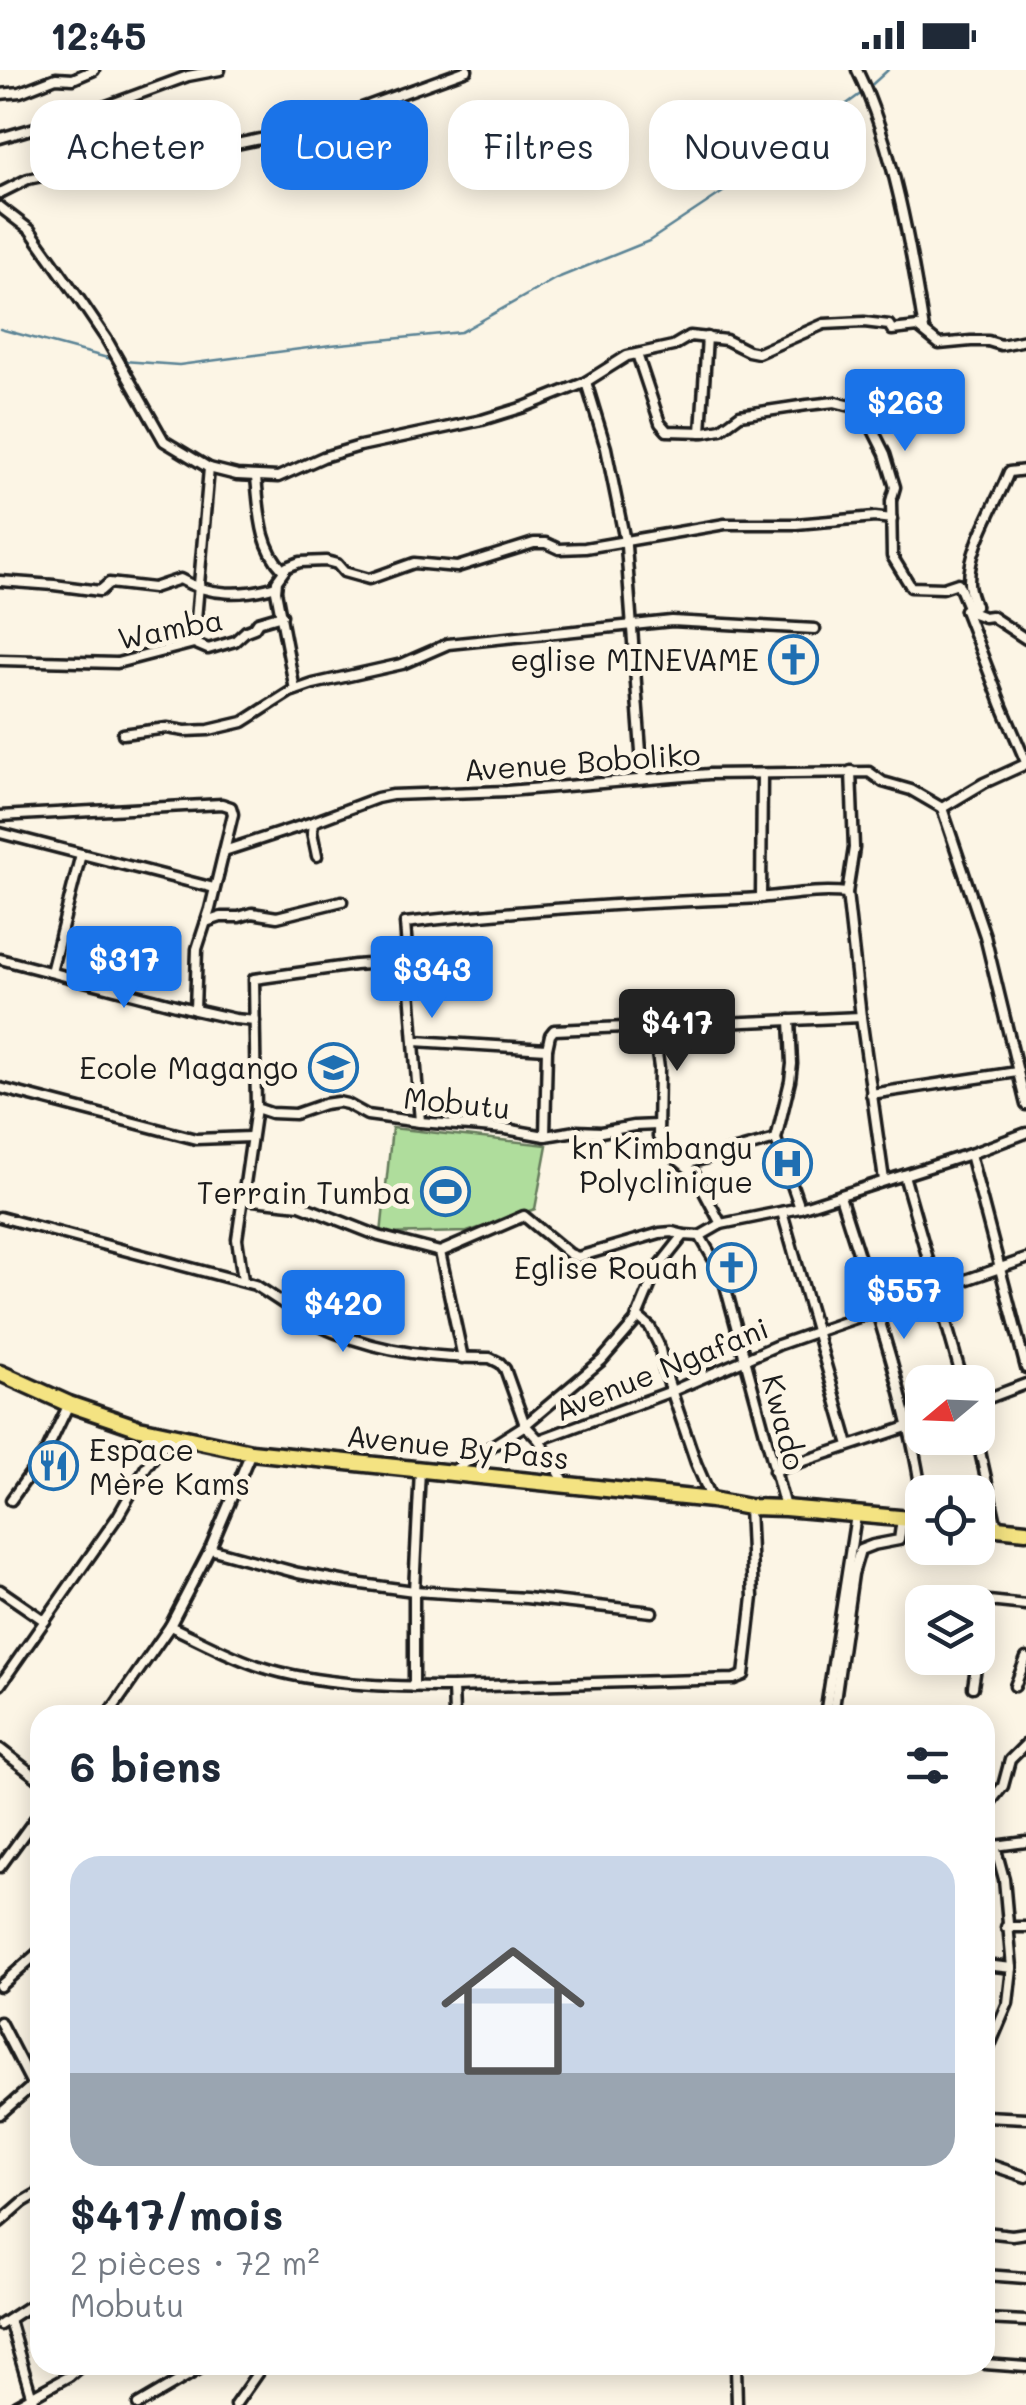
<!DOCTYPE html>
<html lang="fr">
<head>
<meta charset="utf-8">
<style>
  :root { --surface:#fff; --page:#f2f2f3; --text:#1f2937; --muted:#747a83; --accent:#1a73e8 }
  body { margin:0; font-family:Mali,sans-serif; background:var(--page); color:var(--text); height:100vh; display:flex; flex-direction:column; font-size:38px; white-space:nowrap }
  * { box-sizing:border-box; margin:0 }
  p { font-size:32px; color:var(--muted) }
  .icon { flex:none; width:55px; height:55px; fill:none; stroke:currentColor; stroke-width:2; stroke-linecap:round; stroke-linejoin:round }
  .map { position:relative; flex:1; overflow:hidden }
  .sheet { position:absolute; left:30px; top:1635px; width:965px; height:670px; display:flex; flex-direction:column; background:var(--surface); border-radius:30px; box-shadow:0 5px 25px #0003 }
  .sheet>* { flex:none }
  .hud { position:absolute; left:30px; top:30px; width:968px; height:90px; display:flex; gap:20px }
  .needle { width:65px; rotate:251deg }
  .fabs { position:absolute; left:905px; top:1295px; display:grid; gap:20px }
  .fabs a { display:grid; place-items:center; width:90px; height:90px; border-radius:20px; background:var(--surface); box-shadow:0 5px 25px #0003; font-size:50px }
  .price { position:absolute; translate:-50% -85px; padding:0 22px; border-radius:10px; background:var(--accent); color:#fff; font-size:32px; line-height:65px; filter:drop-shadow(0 2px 5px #0008) }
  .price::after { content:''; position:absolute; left:50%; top:60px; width:30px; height:22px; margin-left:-15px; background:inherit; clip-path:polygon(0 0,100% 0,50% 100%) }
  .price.selected { background:#222; color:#fff }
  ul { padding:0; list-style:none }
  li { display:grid; align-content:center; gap:20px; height:530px; padding:0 40px }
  li span { display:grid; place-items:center; height:310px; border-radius:30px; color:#555 }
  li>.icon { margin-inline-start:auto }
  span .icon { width:180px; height:180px; fill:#fffc; stroke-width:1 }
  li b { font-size:42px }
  h2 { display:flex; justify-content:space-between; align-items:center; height:120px; padding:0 40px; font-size:42px }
  .pill { padding:0 35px; border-radius:30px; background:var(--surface); box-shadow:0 5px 25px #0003; font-size:35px; line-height:90px }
  .pill.selected { background:var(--accent); color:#fff }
  .status { display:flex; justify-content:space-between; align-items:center; height:70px; padding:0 50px; background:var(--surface); direction:ltr }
  .status svg { height:28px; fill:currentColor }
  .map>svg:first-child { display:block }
  .park { fill:#afdd9c; stroke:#667c5c; stroke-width:2.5 }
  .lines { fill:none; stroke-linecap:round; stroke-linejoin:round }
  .stream { stroke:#5a8395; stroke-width:2.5 }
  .street-casing { stroke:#1c1c1c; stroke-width:15 }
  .highway-casing { stroke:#1c1c1c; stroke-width:21 }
  .street { stroke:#fcf5e5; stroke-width:8 }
  .highway { stroke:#f4e382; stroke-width:14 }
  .labels { text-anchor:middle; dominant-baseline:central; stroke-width:10; stroke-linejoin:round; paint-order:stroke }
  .street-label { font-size:30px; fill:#1c1c1c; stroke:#fcf5e5 }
  .poi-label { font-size:30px; fill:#1c1c1c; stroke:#fcf5e5; text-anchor:end }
</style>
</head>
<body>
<div class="status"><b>12:45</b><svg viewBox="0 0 49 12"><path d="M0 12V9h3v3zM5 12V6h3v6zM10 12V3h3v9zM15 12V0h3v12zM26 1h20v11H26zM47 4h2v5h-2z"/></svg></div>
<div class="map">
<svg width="1026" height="2335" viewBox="0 0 1026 2335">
  <rect width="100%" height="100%" fill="#fcf5e5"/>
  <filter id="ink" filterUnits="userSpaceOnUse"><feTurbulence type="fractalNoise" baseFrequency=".01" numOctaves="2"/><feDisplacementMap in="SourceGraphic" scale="20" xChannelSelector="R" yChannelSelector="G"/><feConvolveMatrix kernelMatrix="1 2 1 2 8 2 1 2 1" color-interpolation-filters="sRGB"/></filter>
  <g filter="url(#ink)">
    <polygon class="park" points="392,1058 547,1075 535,1139 467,1162 381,1164"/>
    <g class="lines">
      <g class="stream">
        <polyline points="0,259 115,290"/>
        <polyline points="123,291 179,295 331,275 461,262 555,209 649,171 747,106 866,20 888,0"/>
      </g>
      <defs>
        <g id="street">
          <path d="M857 0C893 74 911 178 924 260"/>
          <polyline points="0,24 20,22 56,8 73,9 94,0"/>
          <polyline points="0,68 90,42 188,6 220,0"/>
          <polyline points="0,123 28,109 52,104 144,91 167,93 203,81 298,61 467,0"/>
          <polyline points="0,137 30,160 82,233 107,270 164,371 209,398 237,405 278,407 323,387 360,376 482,350 524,337 584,313 627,286 673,276 690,266 726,270 748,281 758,283 824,254 864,252 889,255 892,260 918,257 939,274 971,271 988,271 1001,275 1026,270"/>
          <polyline points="637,284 660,353 667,361 705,362 721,359 740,345 807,335 835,332 859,338 869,352 885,384 895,417 891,431 892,486 911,517 943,518 958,513 968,537 975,536"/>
          <polyline points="586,312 606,378 626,476 643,709"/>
          <polyline points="701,362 707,267"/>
          <path d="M256 408C260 441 259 475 283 500"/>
          <path d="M0 511 54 515 100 521 109 513 153 518 180 509C209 526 244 526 276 516"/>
          <path d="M975 536C973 529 969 521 969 513 968 478 997 433 1009 402L1026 400"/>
          <polyline points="965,540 1002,636 1026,692"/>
          <polyline points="965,540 984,547 991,546 1026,569"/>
          <polyline points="194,573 209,398"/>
          <polyline points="0,590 117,593 194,573 208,579 235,571 246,561 254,558 258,552 282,545"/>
          <polyline points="295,620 276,521 277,511 287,497 300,492 326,491 337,494 344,502 369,509 414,493 457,497 534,473 546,473 559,479 585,478 725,454 796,454 875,447 892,449"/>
          <polyline points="123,664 167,658 185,661 209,660 243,652 290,622 313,614 402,594 448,574 672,551 815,559"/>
          <polyline points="851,701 854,778 847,823 861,947 884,1110"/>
          <polyline points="942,738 985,866 1026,1035"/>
          <polyline points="942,738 984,713 1026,694"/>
          <polyline points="0,746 222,734 231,737 233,744 210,839 197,879 195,940"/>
          <polyline points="313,752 312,762 317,786"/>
          <polyline points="0,763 214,818"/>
          <polyline points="224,781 313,752 377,728 392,725 507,721 709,704 869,702 883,712 911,720 942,738"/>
          <polyline points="761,828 762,704"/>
          <polyline points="206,852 221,847 239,847 252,843 277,847 342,831"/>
          <polyline points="0,889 195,940 235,949 255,951"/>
          <polyline points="51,902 81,784"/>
          <polyline points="790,950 792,994 790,1011 776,1069 800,1138"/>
          <polyline points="653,954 659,998 658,1067 671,1084 694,1103 721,1154"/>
          <polyline points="415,971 547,979"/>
          <polyline points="0,1018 196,1069 250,1067"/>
          <polyline points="871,1024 1017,1002"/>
          <polyline points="256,1038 271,1043 295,1044 324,1034 338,1032 347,1034 367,1045 420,1052 506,1059 545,1066 576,1061 601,1062 634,1056 658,1055"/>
          <path d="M420 1052 405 853C517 840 628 833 740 829 776 828 812 819 847 823"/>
          <polyline points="545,1066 547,979 550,965 554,960 861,947"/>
          <polyline points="970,1084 1026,1298"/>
          <polyline points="685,1094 776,1069"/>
          <polyline points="904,1105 963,1312"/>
          <path d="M840 1126C871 1225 907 1325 922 1427"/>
          <polyline points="243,1129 300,1135 379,1166 440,1182 524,1146 570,1184 578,1187 660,1163 672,1162 684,1165"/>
          <polyline points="782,1142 849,1375"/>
          <path d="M0 1147 255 1215C281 1231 307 1252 336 1263 386 1283 436 1288 490 1288L500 1293 505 1299 525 1355 539 1370 566 1414"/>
          <polyline points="700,1166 722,1204 785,1437"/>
          <polyline points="440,1182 463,1288"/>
          <polyline points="243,1210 237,1169 256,1038 254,909 355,895 409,891"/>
          <polyline points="637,1246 650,1257 659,1275 664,1299 696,1393 712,1430"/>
          <polyline points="978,1332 1026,1314"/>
          <polyline points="977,1368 997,1458"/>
          <polyline points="539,1370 672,1321 778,1275 1026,1189"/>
          <polyline points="454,1400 525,1355 602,1290 635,1252 657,1199 684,1165 700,1166 721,1154 800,1138 970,1084 1026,1063"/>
          <polyline points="774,1401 922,1352"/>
          <polyline points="11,1430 47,1380 69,1334"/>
          <polyline points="210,1479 298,1503 347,1512 414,1521 526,1528 652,1542"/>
          <polyline points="0,1520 45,1551"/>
          <polyline points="951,1527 1026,1535"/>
          <path d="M170 1556C200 1570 230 1587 262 1597 317 1615 394 1617 453 1617L734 1609 744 1605 753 1527 749 1437"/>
          <polyline points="0,1615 118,1446 146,1397 170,1366"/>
          <polyline points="1015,1616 1026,1588"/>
          <polyline points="414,1617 414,1521 420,1400"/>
          <polyline points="453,1617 454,1645"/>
          <polyline points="973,1617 986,1531"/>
          <polyline points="108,1645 170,1556 210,1479 251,1382"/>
          <polyline points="825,1645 856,1445"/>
          <polyline points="833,1645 853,1504 860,1480 873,1475 899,1470 902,1449"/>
          <polyline points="0,1679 40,1710"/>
          <polyline points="985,1739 1003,1716 1010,1690 1026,1674"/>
          <polyline points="985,1763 995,1776 1004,1809 1012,1898 1008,1933 985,1987"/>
          <polyline points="995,1776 1026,1772"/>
          <polyline points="0,1797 40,1742"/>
          <polyline points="1006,1857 1026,1857"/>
          <polyline points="985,1895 1012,1898"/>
          <polyline points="0,1916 40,1881"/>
          <polyline points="0,1952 32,2014 40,2023"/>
          <polyline points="0,2044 40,2009"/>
          <polyline points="985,2046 1026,2048"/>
          <polyline points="985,2093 1026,2107"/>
          <polyline points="0,2152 23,2132 40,2122"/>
          <polyline points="985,2162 1012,2165 1026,2163"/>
          <polyline points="985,2205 1026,2208"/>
          <polyline points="985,2249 1026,2251"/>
          <polyline points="9,2250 34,2335"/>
          <polyline points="0,2255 40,2229"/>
          <polyline points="985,2294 1026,2297"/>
          <polyline points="736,2295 737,2335"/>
          <polyline points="16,2335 69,2306 82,2295"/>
          <polyline points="138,2335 206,2295"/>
          <polyline points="235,2335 263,2295"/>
        </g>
        <g id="highway">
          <polyline points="0,1303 69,1334 139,1358 251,1382 712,1430 749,1437 785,1438 922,1450"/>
          <polyline points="978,1456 1026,1461"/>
        </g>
      </defs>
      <use href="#street" class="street-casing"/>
      <use href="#highway" class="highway-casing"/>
      <use href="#street" class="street"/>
      <use href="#highway" class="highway"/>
    </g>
  </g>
  <defs>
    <symbol id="church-ring" viewBox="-11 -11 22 22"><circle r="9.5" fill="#fcf5e5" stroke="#1f6fb2" stroke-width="1.5"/><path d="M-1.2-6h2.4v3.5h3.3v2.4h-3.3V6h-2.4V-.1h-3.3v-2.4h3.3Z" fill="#1f6fb2"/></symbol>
    <symbol id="school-ring" viewBox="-11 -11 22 22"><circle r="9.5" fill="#fcf5e5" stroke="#1f6fb2" stroke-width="1.5"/><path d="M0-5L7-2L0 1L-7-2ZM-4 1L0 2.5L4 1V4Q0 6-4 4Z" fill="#1f6fb2"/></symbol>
    <symbol id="hospital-ring" viewBox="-11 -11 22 22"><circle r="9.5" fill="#fcf5e5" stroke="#1f6fb2" stroke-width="1.5"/><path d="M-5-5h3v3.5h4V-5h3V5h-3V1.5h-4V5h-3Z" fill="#1f6fb2"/></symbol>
    <symbol id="stadium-ring" viewBox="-11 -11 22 22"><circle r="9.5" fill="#fcf5e5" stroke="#1f6fb2" stroke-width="1.5"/><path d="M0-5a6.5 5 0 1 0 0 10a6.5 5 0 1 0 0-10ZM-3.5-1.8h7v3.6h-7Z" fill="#1f6fb2"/></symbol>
    <symbol id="restaurant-ring" viewBox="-11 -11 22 22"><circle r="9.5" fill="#fcf5e5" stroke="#1f6fb2" stroke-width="1.5"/><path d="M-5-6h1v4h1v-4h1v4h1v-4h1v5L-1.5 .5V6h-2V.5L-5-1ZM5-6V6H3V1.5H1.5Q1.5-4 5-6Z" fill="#1f6fb2"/></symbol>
  </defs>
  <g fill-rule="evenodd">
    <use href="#church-ring" x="766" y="562" width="55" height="55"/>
    <use href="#school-ring" x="306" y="970" width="55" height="55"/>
    <use href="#hospital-ring" x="760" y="1066" width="55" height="55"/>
    <use href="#stadium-ring" x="418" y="1094" width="55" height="55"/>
    <use href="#church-ring" x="704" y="1170" width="55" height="55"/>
    <use href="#restaurant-ring" x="26" y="1368" width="55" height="55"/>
  </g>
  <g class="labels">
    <g class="street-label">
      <text transform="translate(170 558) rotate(-11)">Wamba</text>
      <text transform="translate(582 691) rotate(-4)">Avenue Boboliko</text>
      <text transform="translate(457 1032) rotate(6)">Mobutu</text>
      <text transform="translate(661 1298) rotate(-22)">Avenue Ngafani</text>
      <text transform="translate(785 1352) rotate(76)">Kwado</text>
      <text transform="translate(458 1376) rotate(6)">Avenue By Pass</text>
    </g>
    <g class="poi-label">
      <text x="759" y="589">eglise MINEVAME</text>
      <text x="298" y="997">Ecole Magango</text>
      <text x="753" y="1077">kn Kimbangu<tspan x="753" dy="34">Polyclinique</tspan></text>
      <text x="411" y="1122">Terrain Tumba</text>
      <text x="697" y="1197">Eglise Rouah</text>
      <text x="89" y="1379" text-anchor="start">Espace<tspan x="89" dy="34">Mère Kams</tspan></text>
    </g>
  </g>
</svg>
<div class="fabs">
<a><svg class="needle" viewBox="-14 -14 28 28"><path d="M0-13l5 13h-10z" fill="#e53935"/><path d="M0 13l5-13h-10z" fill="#747a83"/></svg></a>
<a><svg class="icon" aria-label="locate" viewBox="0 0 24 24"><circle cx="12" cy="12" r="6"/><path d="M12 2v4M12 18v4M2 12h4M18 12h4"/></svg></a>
<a><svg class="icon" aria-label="layers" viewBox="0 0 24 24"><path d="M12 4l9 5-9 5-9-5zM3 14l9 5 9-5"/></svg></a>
</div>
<b class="price" style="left:905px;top:384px">$263</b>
<b class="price" style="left:124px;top:941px">$317</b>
<b class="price" style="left:432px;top:951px">$343</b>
<b class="price selected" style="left:677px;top:1004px">$417</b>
<b class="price" style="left:904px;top:1272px">$557</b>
<b class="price" style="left:343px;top:1285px">$420</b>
<div class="hud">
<a class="pill">Acheter</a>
<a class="pill selected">Louer</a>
<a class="pill">Filtres</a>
<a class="pill">Nouveau</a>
</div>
<section class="sheet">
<h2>6 biens<svg class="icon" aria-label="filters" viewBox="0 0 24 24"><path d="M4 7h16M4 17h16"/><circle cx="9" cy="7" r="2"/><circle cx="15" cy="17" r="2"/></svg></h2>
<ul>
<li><span style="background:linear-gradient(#c9d6e8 70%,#9aa5b1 0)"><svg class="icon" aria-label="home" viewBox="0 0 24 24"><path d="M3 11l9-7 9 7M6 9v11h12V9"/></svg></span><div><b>$417/mois</b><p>2 pièces · 72 m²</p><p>Mobutu</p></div></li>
</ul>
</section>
</div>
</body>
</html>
